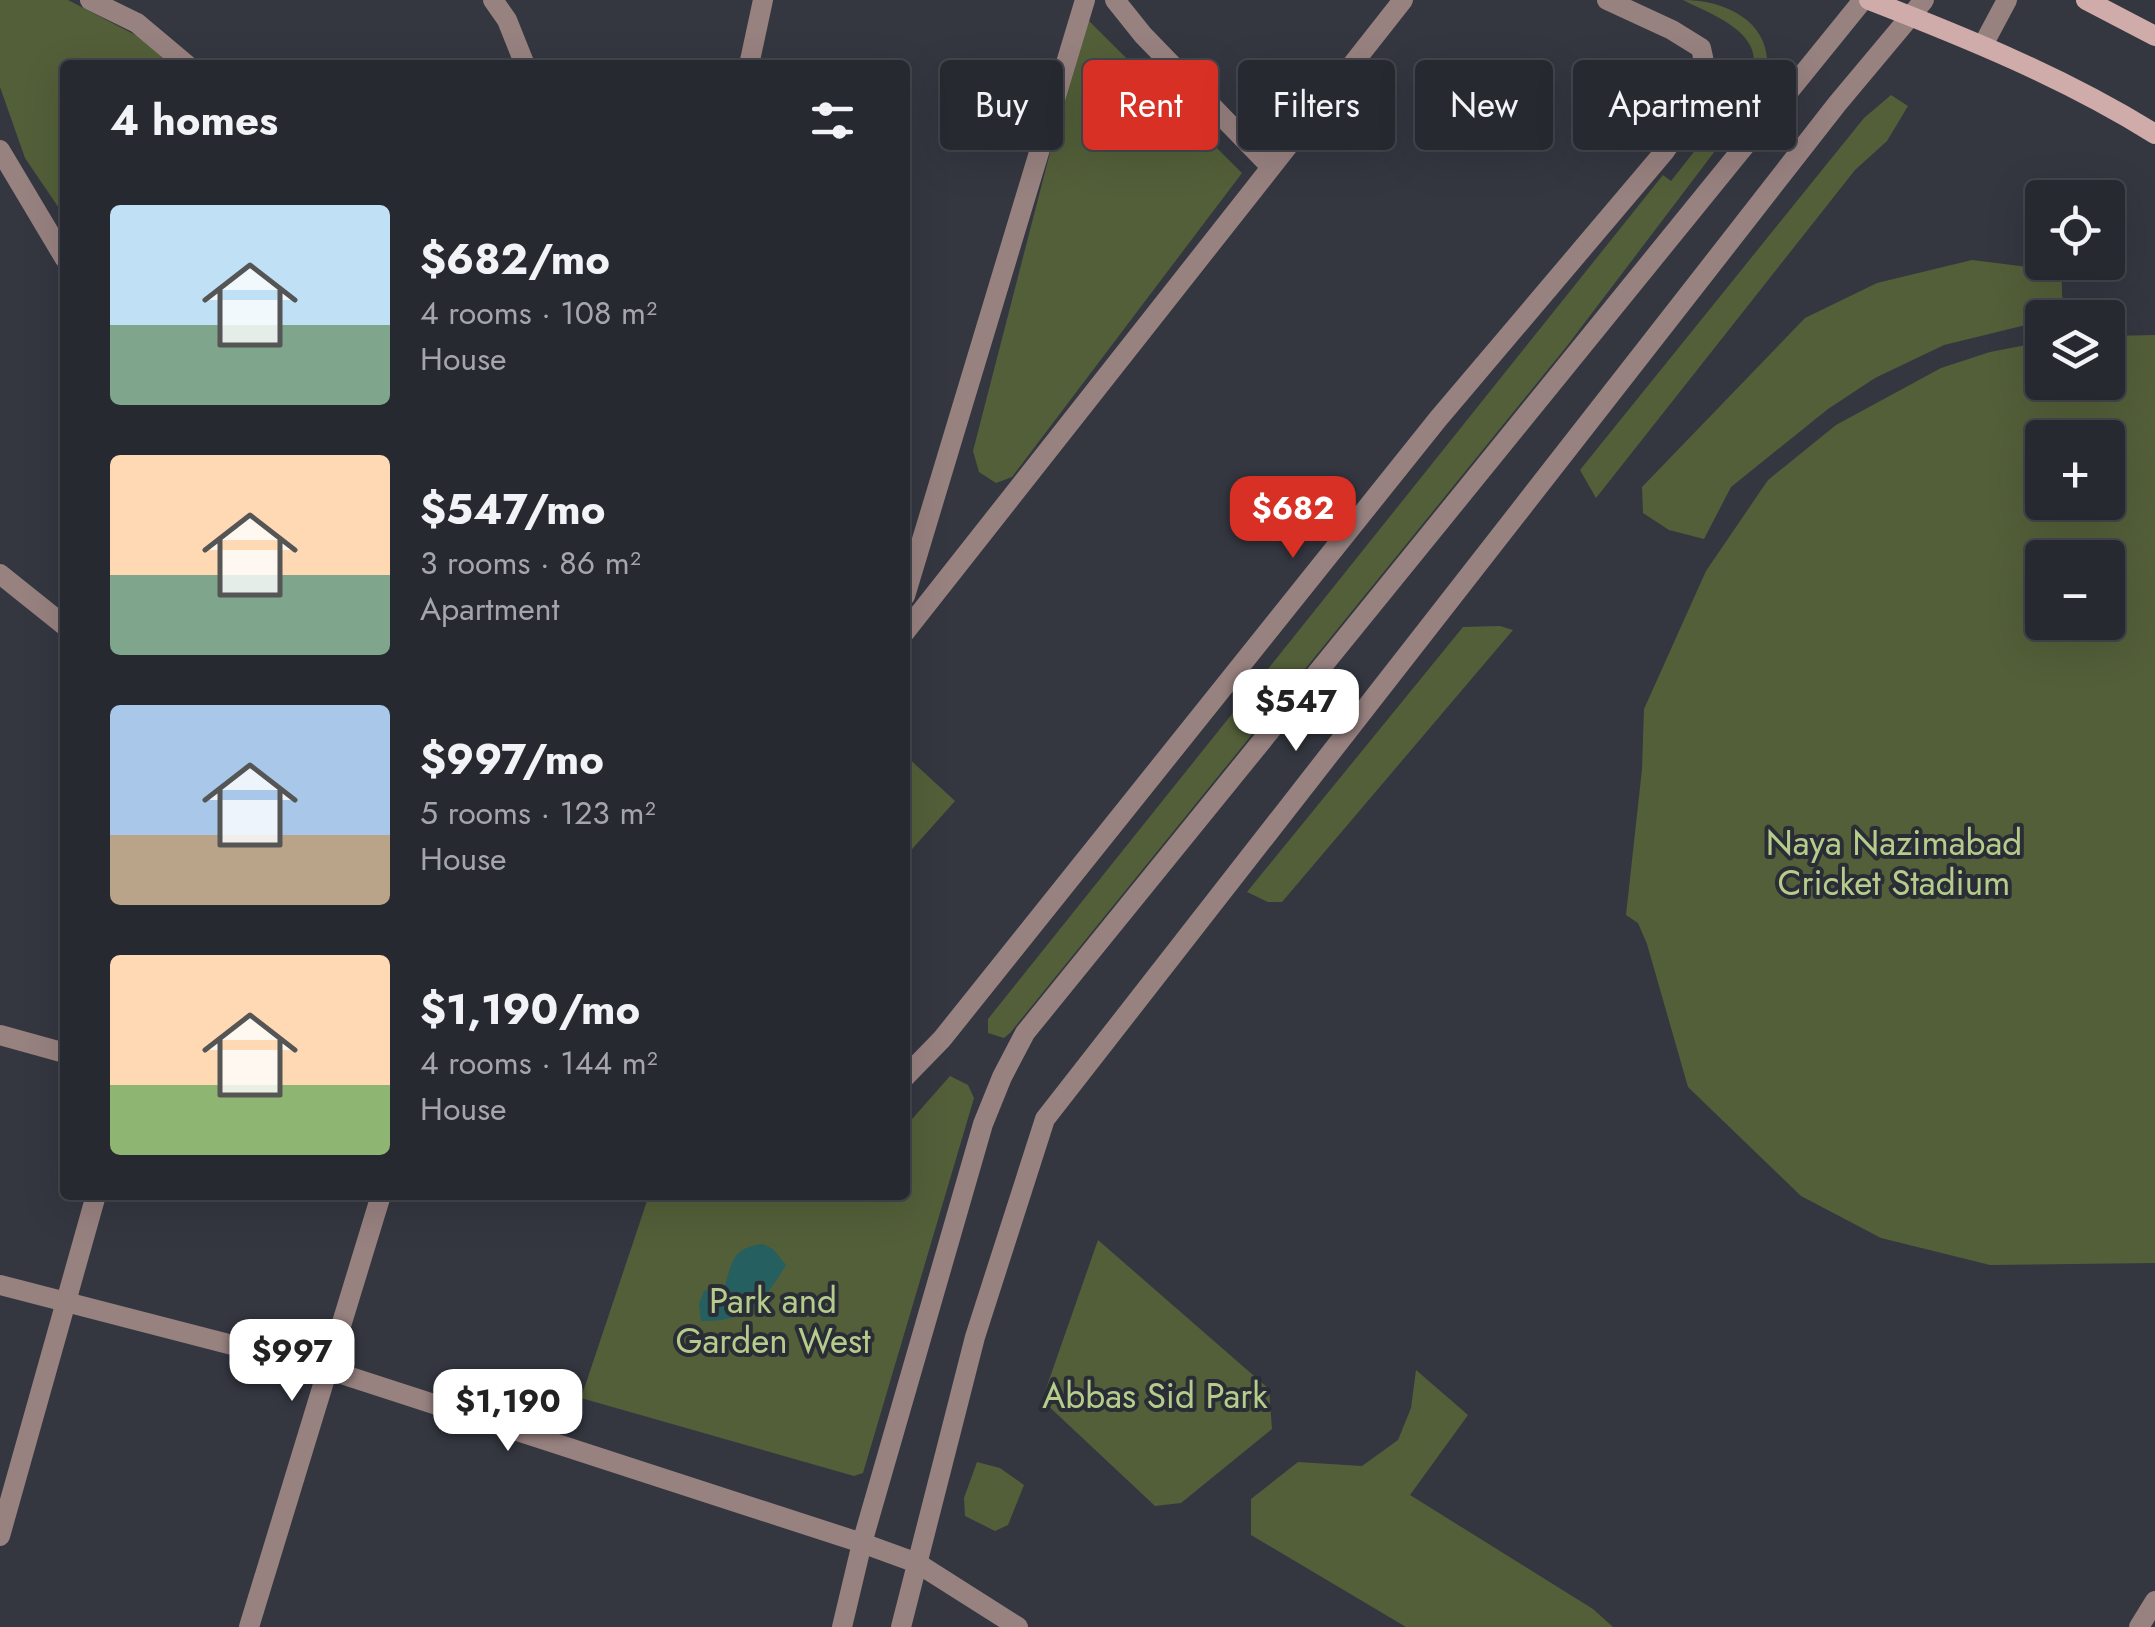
<!DOCTYPE html>
<html lang="en">
<head>
<meta charset="utf-8">
<style>
  :root { --surface:#272930; --page:#33353c; --text:#f1f3f6; --muted:#a4a6ab; --line:#43454c; --accent:#d93025 }
  body { margin:0; font-family:Jost,sans-serif; background:var(--page); color:var(--text); height:100vh; display:flex; flex-direction:column; font-size:38px; white-space:nowrap }
  * { box-sizing:border-box; margin:0 }
  p { font-size:32px; color:var(--muted) }
  .icon { flex:none; width:55px; height:55px; fill:none; stroke:currentColor; stroke-width:2; stroke-linecap:round; stroke-linejoin:round }
  .map { position:relative; flex:1; overflow:hidden }
  .drawer { position:absolute; left:60px; top:60px; width:850px; height:1140px; display:flex; flex-direction:column; background:var(--surface); border-radius:10px; box-shadow:0 10px 40px #0002,0 0 0 2px var(--line) }
  .drawer>* { flex:none }
  .top-card { position:absolute; left:940px; top:60px; width:950px; height:90px; display:flex; gap:20px }
  .controls { position:absolute; left:2025px; top:180px; display:grid; gap:20px }
  .controls a { display:grid; place-items:center; width:100px; height:100px; border-radius:10px; background:var(--surface); box-shadow:0 10px 40px #0002,0 0 0 2px var(--line); font-size:50px }
  .price { position:absolute; translate:-50% -85px; padding:0 22px; border-radius:20px; background:#fff; color:#222; font-size:32px; line-height:65px; filter:drop-shadow(0 2px 5px #0008) }
  .price::after { content:''; position:absolute; left:50%; top:60px; width:30px; height:22px; margin-left:-15px; background:inherit; clip-path:polygon(0 0,100% 0,50% 100%) }
  .price.current { background:var(--accent); color:#fff }
  ul { padding:0; list-style:none }
  li { display:flex; align-items:center; gap:30px; height:250px; padding:0 50px }
  li span { display:grid; place-items:center; flex:none; width:280px; height:200px; border-radius:10px; color:#555 }
  li>.icon { margin-inline-start:auto }
  span .icon { width:120px; height:120px; fill:#fffc; stroke-width:1 }
  li b { font-size:42px }
  h2 { display:flex; justify-content:space-between; align-items:center; height:120px; padding:0 50px; font-size:42px }
  .pill { padding:0 35px; border-radius:10px; background:var(--surface); box-shadow:0 10px 40px #0002,0 0 0 2px var(--line); font-size:35px; line-height:90px }
  .pill.current { background:var(--accent); color:#fff }
  .map>svg:first-child { display:block }
  .green { fill:#535f39; fill-rule:evenodd }
  .water { fill:#255f60 }
  .lines { fill:none; stroke-linecap:round; stroke-linejoin:round }
  .street { stroke:#988280; stroke-width:20 }
  .secondary { stroke:#cfaca9; stroke-width:20 }
  .labels { text-anchor:middle; dominant-baseline:central; stroke-width:8; stroke-linejoin:round; paint-order:stroke }
  .park-label { font-size:35px; fill:#b6cc8a; stroke:#2a2d35 }
</style>
</head>
<body>
<div class="map">
<svg width="2155" height="1627" viewBox="0 0 2155 1627">
  <rect width="100%" height="100%" fill="#343740"/>
  <g class="green">
    <polygon points="0,0 68,0 145,40 172,65 65,65 65,217 25,158 0,87"/>
    <path d="M1683 0C1736 0 1783 32 1762 89L1567 346 1010 1033 1004 1038 988 1033V1019L1663 175 1671 181 1749 82C1771 35 1717 17 1683 0Z"/>
    <polygon points="1085,17 1242,173 1012,477 996,483 979,472 973,451"/>
    <polygon points="1891,95 1908,106 1887,141 1855,170 1596,498 1580,470 1864,118"/>
    <polygon points="1972,260 2037,268 2061,263 2063,317 2042,318 2042,321 1944,345 1875,378 1828,409 1731,487 1704,539 1669,530 1643,513 1642,487 1805,318 1877,283"/>
    <path d="M2155 335V1263L1990 1265 1881 1238 1801 1196 1688 1087 1647 944 1638 923 1626 915 1642 769 1644 709 1706 571 1768 480 1836 425 1941 368 1990 352 2042 342V382H2108V336ZM2042 438H2108V502H2042ZM2042 558H2108V622H2042Z"/>
    <polygon points="1500,626 1513,630 1282,902 1268,902 1247,892 1463,627"/>
    <polygon points="905,755 955,801 905,857"/>
    <polygon points="950,1076 968,1085 974,1098 863,1473 854,1476 581,1398 649,1195 905,1195 905,1127"/>
    <polygon points="1098,1240 1269,1389 1272,1429 1181,1503 1155,1506 1042,1400"/>
    <polygon points="1416,1370 1468,1415 1410,1495 1593,1609 1613,1627 1406,1627 1251,1535 1251,1499 1298,1462 1362,1466 1398,1440 1411,1408"/>
    <polygon points="977,1462 1000,1468 1024,1485 1008,1525 995,1531 965,1516 964,1498"/>
  </g>
  <path class="water" d="M763 1244 773 1249 786 1265C761 1305 751 1321 701 1321L699 1304 704 1291 725 1285C733 1259 733 1248 763 1244Z"/>
  <g class="lines">
    <g class="street">
      <polyline points="90,0 137,23 187,65"/>
      <polyline points="493,0 507,20 525,65"/>
      <polyline points="1115,0 1143,35 1271,167"/>
      <polyline points="1983,45 2007,0"/>
      <polyline points="749,65 763,0"/>
      <polyline points="0,150 65,259"/>
      <polyline points="0,574 65,626"/>
      <polyline points="905,596 1085,0"/>
      <polyline points="905,632 1403,0"/>
      <polyline points="0,1035 65,1053"/>
      <path d="M905 1077 942 1039 1438 419 1665 151C1688 118 1713 89 1701 48L1672 30 1607 0"/>
      <polyline points="0,1285 329,1370 862,1543 917,1563 1018,1627"/>
      <polyline points="0,1536 96,1195"/>
      <polyline points="249,1627 381,1195"/>
      <polyline points="842,1627 862,1543 983,1124 1002,1077 1025,1033 1863,0"/>
      <polyline points="901,1627 975,1337 1045,1119 1837,104 1924,0"/>
      <polyline points="2139,1627 2155,1601"/>
    </g>
    <g class="secondary">
      <path d="M1869 0C1967 38 2065 78 2155 134"/>
      <polyline points="2086,0 2155,36"/>
    </g>
  </g>
  <g class="labels">
    <g class="park-label">
      <text x="1894" y="843">Naya Nazimabad<tspan x="1894" dy="40">Cricket Stadium</tspan></text>
      <text x="773" y="1301">Park and<tspan x="773" dy="40">Garden West</tspan></text>
      <text x="1155" y="1396">Abbas Sid Park</text>
    </g>
  </g>
</svg>
<div class="controls">
<a><svg class="icon" aria-label="locate" viewBox="0 0 24 24"><circle cx="12" cy="12" r="6"/><path d="M12 2v4M12 18v4M2 12h4M18 12h4"/></svg></a>
<a><svg class="icon" aria-label="layers" viewBox="0 0 24 24"><path d="M12 4l9 5-9 5-9-5zM3 14l9 5 9-5"/></svg></a>
<a>+</a>
<a>−</a>
</div>
<b class="price current" style="left:1293px;top:561px">$682</b>
<b class="price" style="left:1296px;top:754px">$547</b>
<b class="price" style="left:292px;top:1404px">$997</b>
<b class="price" style="left:508px;top:1454px">$1,190</b>
<div class="top-card">
<a class="pill">Buy</a>
<a class="pill current">Rent</a>
<a class="pill">Filters</a>
<a class="pill">New</a>
<a class="pill">Apartment</a>
</div>
<section class="drawer">
<h2>4 homes<svg class="icon" aria-label="filters" viewBox="0 0 24 24"><path d="M4 7h16M4 17h16"/><circle cx="9" cy="7" r="2"/><circle cx="15" cy="17" r="2"/></svg></h2>
<ul>
<li><span style="background:linear-gradient(#bfe0f5 60%,#7fa58c 0)"><svg class="icon" aria-label="home" viewBox="0 0 24 24"><path d="M3 11l9-7 9 7M6 9v11h12V9"/></svg></span><div><b>$682/mo</b><p>4 rooms · 108 m²</p><p>House</p></div></li>
<li><span style="background:linear-gradient(#ffd9b3 60%,#7fa58c 0)"><svg class="icon" aria-label="home" viewBox="0 0 24 24"><path d="M3 11l9-7 9 7M6 9v11h12V9"/></svg></span><div><b>$547/mo</b><p>3 rooms · 86 m²</p><p>Apartment</p></div></li>
<li><span style="background:linear-gradient(#a9c7e8 65%,#b9a48a 0)"><svg class="icon" aria-label="home" viewBox="0 0 24 24"><path d="M3 11l9-7 9 7M6 9v11h12V9"/></svg></span><div><b>$997/mo</b><p>5 rooms · 123 m²</p><p>House</p></div></li>
<li><span style="background:linear-gradient(#ffd9b3 65%,#8fb573 0)"><svg class="icon" aria-label="home" viewBox="0 0 24 24"><path d="M3 11l9-7 9 7M6 9v11h12V9"/></svg></span><div><b>$1,190/mo</b><p>4 rooms · 144 m²</p><p>House</p></div></li>
</ul>
</section>
</div>
</body>
</html>
